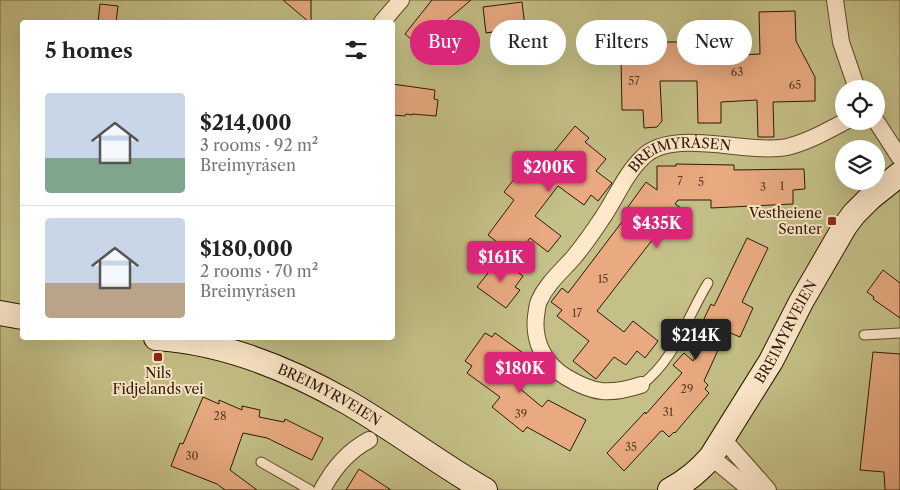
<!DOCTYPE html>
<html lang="en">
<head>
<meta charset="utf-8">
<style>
  :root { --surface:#fff; --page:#f6f6f6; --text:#222; --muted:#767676; --line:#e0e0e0; --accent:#db2777 }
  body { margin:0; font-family:"Libre Caslon Text",serif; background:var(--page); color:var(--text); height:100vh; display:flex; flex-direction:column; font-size:19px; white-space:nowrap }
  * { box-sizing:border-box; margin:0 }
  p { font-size:16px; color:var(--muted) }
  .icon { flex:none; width:28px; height:28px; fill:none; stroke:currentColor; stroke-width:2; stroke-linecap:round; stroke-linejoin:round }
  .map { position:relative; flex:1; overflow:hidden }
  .details { position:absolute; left:20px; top:20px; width:375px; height:320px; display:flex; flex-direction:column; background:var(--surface); border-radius:5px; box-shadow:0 5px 20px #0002 }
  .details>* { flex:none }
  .top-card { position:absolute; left:410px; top:20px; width:415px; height:45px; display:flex; gap:10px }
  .fabs { position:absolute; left:835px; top:80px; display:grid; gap:10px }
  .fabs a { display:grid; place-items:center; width:50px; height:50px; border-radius:50%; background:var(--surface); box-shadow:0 5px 20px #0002; font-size:25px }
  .price { position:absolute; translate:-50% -42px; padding:0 11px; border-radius:5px; background:var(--accent); color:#fff; font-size:16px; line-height:32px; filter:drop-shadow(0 1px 2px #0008) }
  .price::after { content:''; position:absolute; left:50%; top:30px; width:15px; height:11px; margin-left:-8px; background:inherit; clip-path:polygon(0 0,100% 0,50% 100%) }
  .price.on { background:#222; color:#fff }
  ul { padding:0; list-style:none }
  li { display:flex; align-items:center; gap:15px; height:125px; padding:0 25px }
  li+li { border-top:1px solid var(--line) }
  li span { display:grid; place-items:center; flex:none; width:140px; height:100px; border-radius:5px; color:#555 }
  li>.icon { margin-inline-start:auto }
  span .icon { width:60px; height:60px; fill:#fffc; stroke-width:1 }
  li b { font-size:21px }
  h2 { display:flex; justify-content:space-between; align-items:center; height:60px; padding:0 25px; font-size:21px }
  .pill { padding:0 18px; border-radius:22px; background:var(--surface); box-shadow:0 5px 20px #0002; font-size:18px; line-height:45px }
  .pill.on { background:var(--accent); color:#fff }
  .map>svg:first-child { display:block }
  .green { fill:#c4c087; stroke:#776c44; fill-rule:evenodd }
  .building { fill:#e9aa81; stroke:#2a1900 }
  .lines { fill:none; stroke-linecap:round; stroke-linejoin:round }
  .lane-casing { stroke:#5f4a2c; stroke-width:11 }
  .street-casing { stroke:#5f4a2c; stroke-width:18 }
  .secondary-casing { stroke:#2a1900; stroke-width:26 }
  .lane { stroke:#fee9cb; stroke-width:9 }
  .street { stroke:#fee9cb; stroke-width:16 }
  .secondary { stroke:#fee9cb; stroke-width:24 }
  .poi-dot { fill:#8f2418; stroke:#fee9cb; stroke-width:2 }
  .labels { text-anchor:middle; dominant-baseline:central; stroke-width:4; stroke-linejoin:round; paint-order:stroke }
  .number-label { font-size:11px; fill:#5a3d20 }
  .street-label { font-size:14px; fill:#2a1900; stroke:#fee9cb }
  .poi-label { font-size:14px; fill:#2a1900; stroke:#fee9cb; text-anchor:end }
</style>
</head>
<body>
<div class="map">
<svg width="900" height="490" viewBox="0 0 900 490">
  <rect width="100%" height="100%" fill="#fdddaf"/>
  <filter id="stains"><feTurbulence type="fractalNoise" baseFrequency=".004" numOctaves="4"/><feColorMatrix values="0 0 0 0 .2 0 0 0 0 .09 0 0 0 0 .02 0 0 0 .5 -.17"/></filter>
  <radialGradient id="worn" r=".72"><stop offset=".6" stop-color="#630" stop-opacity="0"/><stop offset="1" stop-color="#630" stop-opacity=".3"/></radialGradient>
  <path class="green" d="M0 0H900V490H0ZM22 22H392V338H22ZM844 89H876V121H844ZM844 149H876V181H844Z"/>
  <g class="building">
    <polygon points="283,0 311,0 311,22 309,22"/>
    <polygon points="432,0 471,0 439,27 422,48 405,34"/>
    <polygon points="522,2 525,27 486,33 483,7"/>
    <polygon points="100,4 118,6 116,22 98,22"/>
    <polygon points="795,11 796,41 815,77 815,101 773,102 774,137 758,137 757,100 721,102 721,123 698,123 697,81 660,81 662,121 657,127 644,128 643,110 622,110 621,59 659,58 659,42 679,42 679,34 701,34 701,57 760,54 759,12"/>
    <polygon points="392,84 435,90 434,99 438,100 436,116 412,114 412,115 406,114 405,116 392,115"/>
    <polygon points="575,126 589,138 585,142 606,159 596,171 612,183 598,201 591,195 584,205 558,186 535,216 561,236 548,252 530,238 513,261 499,250 502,246 488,235 514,200 504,192 529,160 540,169"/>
    <polygon points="676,164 734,165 734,170 804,169 805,189 793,190 793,204 711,208 711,200 678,200 675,204 681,208 671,209 650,237 653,239 597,311 624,332 633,321 658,341 645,358 637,351 626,365 614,357 596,379 573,361 589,341 557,316 562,310 551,302 562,288 568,293 628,214 625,211 646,182 657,190 657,166 676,166"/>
    <polygon points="747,238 768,248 742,302 753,308 740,337 728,332 721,349 719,348 704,381 708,385 705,389 709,393 675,433 674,432 669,437 663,431 661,431 624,471 607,453 645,412 646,414 682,373 673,365 684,353 693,361 709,323 703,321 711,304 714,306"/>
    <polygon points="499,259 523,276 515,287 520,290 506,308 477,287"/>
    <polygon points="883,270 900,283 900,318 873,299 874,297 867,292"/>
    <polygon points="485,333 492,337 495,333 523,353 506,377 542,407 548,400 586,420 570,451 527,427 523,432 492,407 500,397 467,373 472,366 465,361"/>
    <polygon points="873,352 900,354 900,490 885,490 884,472 860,470"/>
    <polygon points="203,397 219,404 219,400 242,410 242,406 260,410 259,417 284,422 285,419 323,438 312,460 267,438 243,433 230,470 257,490 225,490 217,484 171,466 180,443 183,444"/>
    <polygon points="359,469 391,490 346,490"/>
  </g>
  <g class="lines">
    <defs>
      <g id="lane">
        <polyline points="864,335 900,333"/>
        <path d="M641 385C675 360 687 317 708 283"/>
        <polyline points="261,462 310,490"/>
      </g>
      <g id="street">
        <polyline points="835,0 841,42 857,89"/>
        <polyline points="382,22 401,0"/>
        <polyline points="876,121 900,158"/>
        <path id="s1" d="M641 385C610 395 594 394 566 377 544 364 533 341 536 316 537 311 537 305 539 301 547 283 562 271 574 257 584 245 593 232 601 220 615 200 625 174 643 157 673 127 747 155 787 147 808 142 827 131 846 121"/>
        <polyline points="723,439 768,490"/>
        <polyline points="711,457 751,490"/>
        <path d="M322 490C333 469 348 451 369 440"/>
      </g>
      <g id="secondary">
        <polyline points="0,313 22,317"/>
        <path id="s2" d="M156 338C222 342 289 369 347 402 394 429 438 463 485 490"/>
        <path id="s3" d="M670 490C687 481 699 471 711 457L771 361 801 302 845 226 854 214 870 198 900 174"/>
      </g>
    </defs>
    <use href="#lane" class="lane-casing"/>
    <use href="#street" class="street-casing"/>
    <use href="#secondary" class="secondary-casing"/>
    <use href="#lane" class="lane"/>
    <use href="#street" class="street"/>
    <use href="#secondary" class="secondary"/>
  </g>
  <g class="poi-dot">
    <rect x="827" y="216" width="10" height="10" rx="2.5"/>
    <rect x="153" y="352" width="10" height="10" rx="2.5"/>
  </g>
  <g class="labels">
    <g class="number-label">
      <text x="737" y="72">63</text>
      <text x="634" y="81">57</text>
      <text x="795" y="85">65</text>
      <text x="680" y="181">7</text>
      <text x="701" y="182">5</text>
      <text x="782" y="186">1</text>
      <text x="763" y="187">3</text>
      <text x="603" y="279">15</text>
      <text x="577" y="313">17</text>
      <text x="687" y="389">29</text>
      <text x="668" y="412">31</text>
      <text x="521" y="414">39</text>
      <text x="220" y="416">28</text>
      <text x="631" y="447">35</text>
      <text x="192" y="456">30</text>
    </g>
    <g class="street-label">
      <text stroke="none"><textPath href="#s1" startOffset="381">BREIMYRÅSEN</textPath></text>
      <text stroke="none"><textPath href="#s3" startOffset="199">BREIMYRVEIEN</textPath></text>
      <text stroke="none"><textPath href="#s2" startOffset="184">BREIMYRVEIEN</textPath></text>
    </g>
    <g class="poi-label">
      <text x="822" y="213">Vestheiene<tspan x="822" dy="16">Senter</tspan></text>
      <text x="158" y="373" text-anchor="middle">Nils<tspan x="158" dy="16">Fidjelands vei</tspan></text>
    </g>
  </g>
  <rect width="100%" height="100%" filter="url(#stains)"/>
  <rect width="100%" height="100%" fill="url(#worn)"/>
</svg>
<div class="fabs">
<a><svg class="icon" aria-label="locate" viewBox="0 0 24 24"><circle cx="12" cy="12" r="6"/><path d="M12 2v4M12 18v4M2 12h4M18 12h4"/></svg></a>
<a><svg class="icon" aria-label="layers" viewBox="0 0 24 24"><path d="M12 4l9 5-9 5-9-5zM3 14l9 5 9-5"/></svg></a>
</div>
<b class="price" style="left:549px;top:193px">$200K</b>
<b class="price" style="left:657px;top:249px">$435K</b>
<b class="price" style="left:501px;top:283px">$161K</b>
<b class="price on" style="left:696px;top:361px">$214K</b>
<b class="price" style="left:520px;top:394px">$180K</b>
<div class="top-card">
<a class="pill on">Buy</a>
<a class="pill">Rent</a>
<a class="pill">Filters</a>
<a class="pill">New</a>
</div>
<section class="details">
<h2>5 homes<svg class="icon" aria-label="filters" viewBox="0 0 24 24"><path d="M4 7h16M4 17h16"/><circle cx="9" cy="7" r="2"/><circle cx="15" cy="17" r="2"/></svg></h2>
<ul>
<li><span style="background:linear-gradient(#c9d6e8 65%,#7fa58c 0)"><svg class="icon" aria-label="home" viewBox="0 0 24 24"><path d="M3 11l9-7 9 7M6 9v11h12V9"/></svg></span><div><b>$214,000</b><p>3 rooms · 92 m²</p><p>Breimyråsen</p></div></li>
<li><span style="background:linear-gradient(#c9d6e8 65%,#b9a48a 0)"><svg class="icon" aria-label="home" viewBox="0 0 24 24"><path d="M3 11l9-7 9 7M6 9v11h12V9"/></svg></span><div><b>$180,000</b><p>2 rooms · 70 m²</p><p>Breimyråsen</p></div></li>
</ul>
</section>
</div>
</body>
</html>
